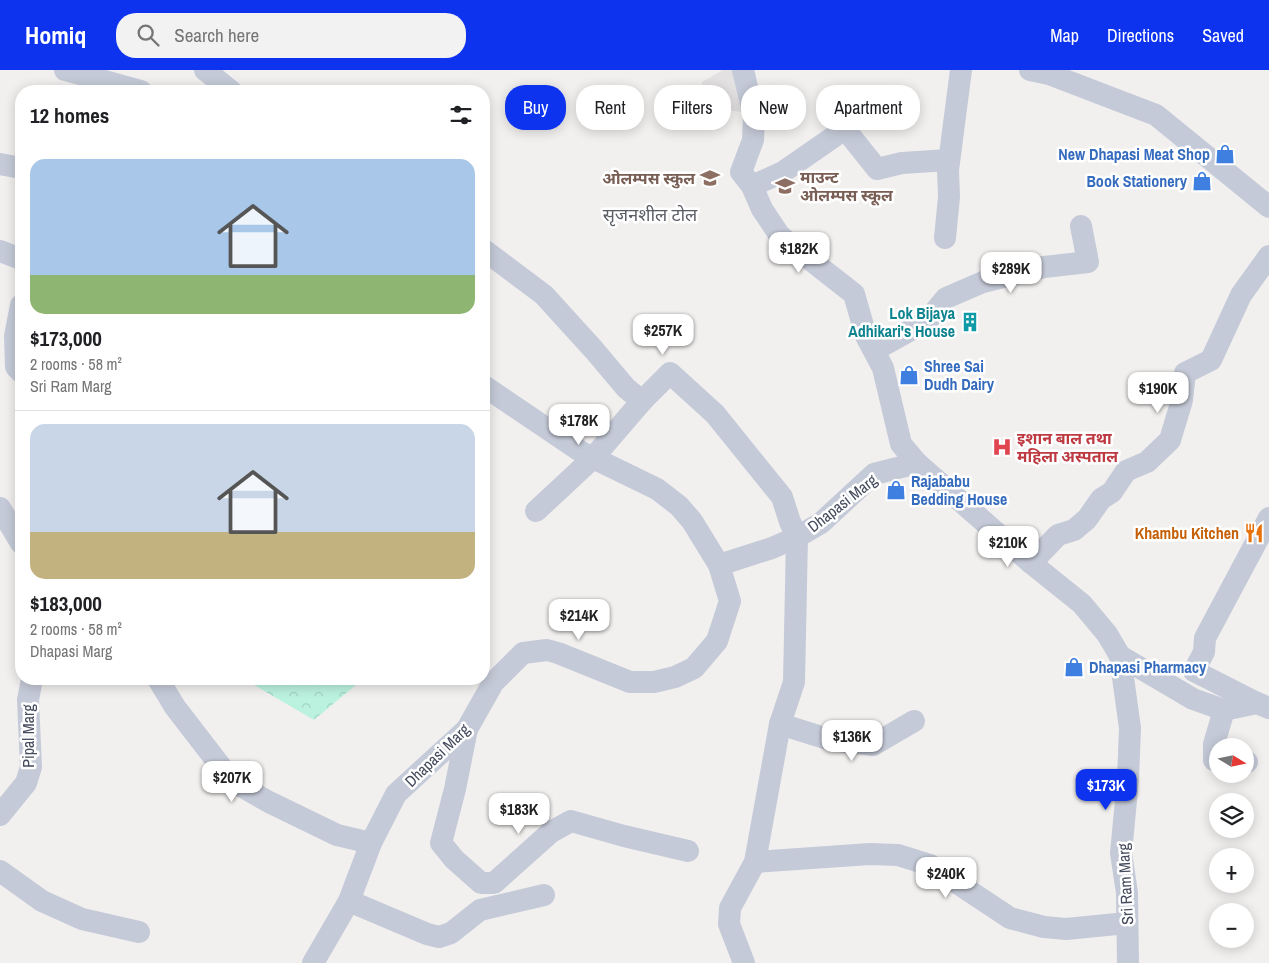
<!DOCTYPE html>
<html lang="en">
<head>
<meta charset="utf-8">
<style>
  :root { --surface:#fff; --page:#f2f2f2; --text:#202124; --muted:#757577; --line:#e0e0e0; --accent:#0d33ee }
  body { margin:0; font-family:"Archivo Narrow","Noto Sans Devanagari",sans-serif; background:var(--page); color:var(--text); height:100vh; display:flex; flex-direction:column; font-size:19px; white-space:nowrap }
  * { box-sizing:border-box; margin:0 }
  p { font-size:16px; color:var(--muted) }
  .icon { flex:none; width:28px; height:28px; fill:none; stroke:currentColor; stroke-width:2; stroke-linecap:round; stroke-linejoin:round }
  .map { position:relative; flex:1; overflow:hidden }
  .details { position:absolute; left:15px; top:15px; width:475px; height:600px; display:flex; flex-direction:column; background:var(--surface); border-radius:20px; box-shadow:0 2px 12px #0003 }
  .details>* { flex:none }
  .top-card { position:absolute; left:505px; top:15px; width:475px; height:45px; display:flex; gap:10px }
  .needle { width:32px; rotate:100deg }
  .controls { position:absolute; left:1209px; top:668px; display:grid; gap:10px }
  .controls a { display:grid; place-items:center; width:45px; height:45px; border-radius:50%; background:var(--surface); box-shadow:0 2px 12px #0003; font-size:25px }
  .price { position:absolute; translate:-50% -42px; padding:0 11px; border-radius:10px; background:#fff; color:#222; font-size:16px; line-height:32px; filter:drop-shadow(0 1px 2px #0008) }
  .price::after { content:''; position:absolute; left:50%; top:30px; width:15px; height:11px; margin-left:-8px; background:inherit; clip-path:polygon(0 0,100% 0,50% 100%) }
  .price.selected { background:var(--accent); color:#fff }
  ul { padding:0; list-style:none }
  li { display:grid; align-content:center; gap:10px; height:265px; padding:0 15px }
  li+li { border-top:1px solid var(--line) }
  li span { display:grid; place-items:center; height:155px; border-radius:15px; color:#555 }
  li>.icon { margin-inline-start:auto }
  span .icon { width:90px; height:90px; fill:#fffc; stroke-width:1 }
  li b { font-size:21px }
  h2 { display:flex; justify-content:space-between; align-items:center; height:60px; padding:0 15px; font-size:21px }
  .tag { padding:0 18px; border-radius:20px; background:var(--surface); box-shadow:0 2px 12px #0003; font-size:18px; line-height:45px }
  .tag.selected { background:var(--accent); color:#fff }
  header { display:flex; align-items:center; gap:30px; box-sizing:border-box; height:70px; padding:0 25px; background:var(--accent); color:#fff }
  header strong { font-size:24px }
  nav { display:flex; gap:28px; margin-inline-start:auto; font-size:18px }
  .search { width:350px; height:45px; background:var(--page); display:flex; align-items:center; gap:12px; box-sizing:border-box; padding:0 18px; border-radius:20px; color:var(--muted); font-size:19px }
  .map>svg:first-child { display:block }
  .education { fill:#e3e1e1 }
  .forest { fill:url(#forest-crowns) }
  .lines { fill:none; stroke-linecap:round; stroke-linejoin:round }
  .minor { stroke:#c5cad8; stroke-width:22 }
  .labels { text-anchor:middle; dominant-baseline:central; stroke-width:5; stroke-linejoin:round; paint-order:stroke }
  .shop-label { font-size:16px; font-weight:bold; fill:#366cbe; stroke:#fff; text-anchor:start }
  .education-label { font-size:16px; font-weight:bold; fill:#785e54; stroke:#fff; text-anchor:start }
  .culture-label { font-size:16px; font-weight:bold; fill:#0d838f; stroke:#fff; text-anchor:end }
  .health-label { font-size:16px; font-weight:bold; fill:#be3a42; stroke:#fff; text-anchor:start }
  .street-label { font-size:16px; fill:#464c5e; stroke:#fff }
  .food-label { font-size:16px; font-weight:bold; fill:#c56008; stroke:#fff; text-anchor:end }
  .neighbourhood-label { font-size:18px; fill:#5b5d65; stroke:#fff }
</style>
</head>
<body>
<header>
<strong>Homiq</strong>
<div class="search"><svg class="icon" aria-label="search" viewBox="0 0 24 24"><circle cx="10" cy="10" r="6"/><path d="M15 15l6 6"/></svg>Search here</div>
<nav><a>Map</a><a>Directions</a><a>Saved</a></nav>
</header>
<div class="map">
<svg width="1269" height="893" viewBox="0 0 1269 893">
  <defs>
    <pattern id="forest-crowns" width="20" height="18" patternUnits="userSpaceOnUse" patternTransform="scale(1.25)"><rect width="20" height="18" fill="#bbf2df"/><path d="M2 6a3 3 0 1 1 6 0M12 15a3 3 0 1 1 6 0" fill="none" stroke="#a2d1c2"/></pattern>
  </defs>
  <rect width="100%" height="100%" fill="#f2f0ef"/>
  <polygon class="education" points="723,0 733,0 742,42 700,37 702,12"/>
  <polygon class="forest" points="255,609 363,609 314,650 254,615"/>
  <g class="lines">
    <g class="minor">
      <polyline points="65,0 141,21"/>
      <polyline points="205,0 231,21"/>
      <polyline points="743,0 754,46 753,70 741,102 752,116 762,139 780,166 854,224 866,266 883,298 901,374 917,393 1031,493 1082,534 1107,564 1120,586 1193,629 1224,640 1257,633 1269,638"/>
      <polyline points="1030,0 1049,4 1156,45 1269,137"/>
      <polyline points="0,94 21,98"/>
      <polyline points="752,116 783,102 845,59 877,99 902,93 949,90"/>
      <polyline points="945,168 949,127 948,100 961,0"/>
      <polyline points="484,180 544,225 594,280 626,318 642,331 670,303 715,344 782,427 790,452 797,467 794,612 780,654 755,792 730,838 729,854 744,893"/>
      <polyline points="0,181 21,189"/>
      <polyline points="21,235 15,266 16,297 21,302"/>
      <polyline points="875,280 927,251 946,228 983,212 1044,197 1088,192 1081,156"/>
      <polyline points="484,316 583,383 657,419 679,436 692,451 719,495"/>
      <polyline points="0,438 21,473"/>
      <polyline points="536,441 593,388 642,331"/>
      <polyline points="1031,493 1058,465 1074,460 1087,449 1101,429 1112,422 1126,401 1147,392 1170,370 1182,330 1185,303 1211,290 1241,225 1269,186"/>
      <polyline points="1120,586 1130,658 1128,709 1121,783 1127,823 1128,893"/>
      <polyline points="158,609 175,637 232,711 269,732 337,765 371,773"/>
      <polyline points="1257,633 1194,601 1204,582 1205,568 1269,448"/>
      <polyline points="780,654 831,670 873,675 914,651"/>
      <polyline points="467,659 455,719 441,773 454,789 481,813 494,813 551,762 571,751 624,766 688,781"/>
      <polyline points="1218,690 1214,690 1214,674 1224,640"/>
      <polyline points="1245,692 1247,692"/>
      <polyline points="0,745 26,713 31,697 28,630 32,609"/>
      <polyline points="755,792 870,784 898,785 930,795 1010,848 1044,857 1066,859 1127,853"/>
      <polyline points="0,801 42,831 82,849 139,862"/>
      <polyline points="349,831 427,864 439,867 451,863 480,840 544,825"/>
      <polyline points="313,893 349,831 371,773 396,724 467,659 493,613 523,583 547,580 558,583 630,612 654,612 675,607 694,598 717,571 730,531 719,495 772,478 797,467 821,453 874,404 917,393"/>
    </g>
  </g>
  <defs>
    <symbol id="shop-bare" viewBox="-9 -9 18 18"><path d="M-5-2.5h2.3a2.7 3.5 0 0 1 5.4 0H5L5.5 6h-11ZM-1.5-2.5h3a1.5 2.3 0 0 0-3 0Z" fill="#3f7fe0" stroke="#fff" stroke-width="2.5" paint-order="stroke"/></symbol>
    <symbol id="school-bare" viewBox="-9 -9 18 18"><path d="M0-5L7-2L0 1L-7-2ZM-4 1L0 2.5L4 1V4Q0 6-4 4Z" fill="#8d6e63" stroke="#fff" stroke-width="2.5" paint-order="stroke"/></symbol>
    <symbol id="building-bare" viewBox="-9 -9 18 18"><path d="M-4-6H4V6H1V3H-1V6H-4ZM-2.5-4.3h1.7v1.8h-1.7ZM.8-4.3h1.7v1.8H.8ZM-2.5-1h1.7V.8h-1.7ZM.8-1h1.7V.8H.8Z" fill="#0f9aa8" stroke="#fff" stroke-width="2.5" paint-order="stroke"/></symbol>
    <symbol id="hospital-bare" viewBox="-9 -9 18 18"><path d="M-5-5h3v3.5h4V-5h3V5h-3V1.5h-4V5h-3Z" fill="#e0444e" stroke="#fff" stroke-width="2.5" paint-order="stroke"/></symbol>
    <symbol id="restaurant-bare" viewBox="-9 -9 18 18"><path d="M-5-6h1v4h1v-4h1v4h1v-4h1v5L-1.5 .5V6h-2V.5L-5-1ZM5-6V6H3V1.5H1.5Q1.5-4 5-6Z" fill="#e8710a" stroke="#fff" stroke-width="2.5" paint-order="stroke"/></symbol>
  </defs>
  <g fill-rule="evenodd">
    <use href="#shop-bare" x="1211" y="70" width="28" height="28"/>
    <use href="#school-bare" x="696" y="94" width="28" height="28"/>
    <use href="#shop-bare" x="1188" y="97" width="28" height="28"/>
    <use href="#school-bare" x="771" y="102" width="28" height="28"/>
    <use href="#building-bare" x="956" y="238" width="28" height="28"/>
    <use href="#shop-bare" x="895" y="291" width="28" height="28"/>
    <use href="#hospital-bare" x="988" y="363" width="28" height="28"/>
    <use href="#shop-bare" x="882" y="406" width="28" height="28"/>
    <use href="#restaurant-bare" x="1240" y="449" width="28" height="28"/>
    <use href="#shop-bare" x="1060" y="583" width="28" height="28"/>
  </g>
  <g class="labels">
    <g class="shop-label">
      <text x="1210" y="84" text-anchor="end">New Dhapasi Meat Shop</text>
      <text x="1187" y="111" text-anchor="end">Book Stationery</text>
      <text x="924" y="296">Shree Sai<tspan x="924" dy="18">Dudh Dairy</tspan></text>
      <text x="911" y="411">Rajababu<tspan x="911" dy="18">Bedding House</tspan></text>
      <text x="1089" y="597">Dhapasi Pharmacy</text>
    </g>
    <g class="education-label">
      <text x="800" y="107">माउन्ट<tspan x="800" dy="18">ओलम्पस स्कूल</tspan></text>
      <text x="695" y="108" text-anchor="end">ओलम्पस स्कुल</text>
    </g>
    <g class="culture-label">
      <text x="955" y="243">Lok Bijaya<tspan x="955" dy="18">Adhikari's House</tspan></text>
    </g>
    <g class="health-label">
      <text x="1017" y="368">इशान बाल तथा<tspan x="1017" dy="18">महिला अस्पताल</tspan></text>
    </g>
    <g class="street-label">
      <text transform="translate(842 433) rotate(-38)">Dhapasi Marg</text>
      <text transform="translate(28 666) rotate(-90)">Pipal Marg</text>
      <text transform="translate(437 685) rotate(-44)">Dhapasi Marg</text>
      <text transform="translate(1125 814) rotate(-93)">Sri Ram Marg</text>
    </g>
    <g class="food-label">
      <text x="1239" y="463">Khambu Kitchen</text>
    </g>
    <g class="neighbourhood-label">
      <text x="650" y="144">सृजनशील टोल</text>
    </g>
  </g>
</svg>
<div class="controls">
<a><svg class="needle" viewBox="-14 -14 28 28"><path d="M0-13l5 13h-10z" fill="#e53935"/><path d="M0 13l5-13h-10z" fill="#757577"/></svg></a>
<a><svg class="icon" aria-label="layers" viewBox="0 0 24 24"><path d="M12 4l9 5-9 5-9-5zM3 14l9 5 9-5"/></svg></a>
<a>+</a>
<a>−</a>
</div>
<b class="price" style="left:799px;top:204px">$182K</b>
<b class="price" style="left:1011px;top:224px">$289K</b>
<b class="price" style="left:663px;top:286px">$257K</b>
<b class="price" style="left:1158px;top:344px">$190K</b>
<b class="price" style="left:579px;top:376px">$178K</b>
<b class="price" style="left:1008px;top:498px">$210K</b>
<b class="price" style="left:579px;top:571px">$214K</b>
<b class="price" style="left:852px;top:692px">$136K</b>
<b class="price" style="left:232px;top:733px">$207K</b>
<b class="price selected" style="left:1106px;top:741px">$173K</b>
<b class="price" style="left:519px;top:765px">$183K</b>
<b class="price" style="left:946px;top:829px">$240K</b>
<div class="top-card">
<a class="tag selected">Buy</a>
<a class="tag">Rent</a>
<a class="tag">Filters</a>
<a class="tag">New</a>
<a class="tag">Apartment</a>
</div>
<section class="details">
<h2>12 homes<svg class="icon" aria-label="filters" viewBox="0 0 24 24"><path d="M4 7h16M4 17h16"/><circle cx="9" cy="7" r="2"/><circle cx="15" cy="17" r="2"/></svg></h2>
<ul>
<li><span style="background:linear-gradient(#a9c7e8 75%,#8fb573 0)"><svg class="icon" aria-label="home" viewBox="0 0 24 24"><path d="M3 11l9-7 9 7M6 9v11h12V9"/></svg></span><div><b>$173,000</b><p>2 rooms · 58 m²</p><p>Sri Ram Marg</p></div></li>
<li><span style="background:linear-gradient(#c9d6e8 70%,#c2b280 0)"><svg class="icon" aria-label="home" viewBox="0 0 24 24"><path d="M3 11l9-7 9 7M6 9v11h12V9"/></svg></span><div><b>$183,000</b><p>2 rooms · 58 m²</p><p>Dhapasi Marg</p></div></li>
</ul>
</section>
</div>
</body>
</html>
